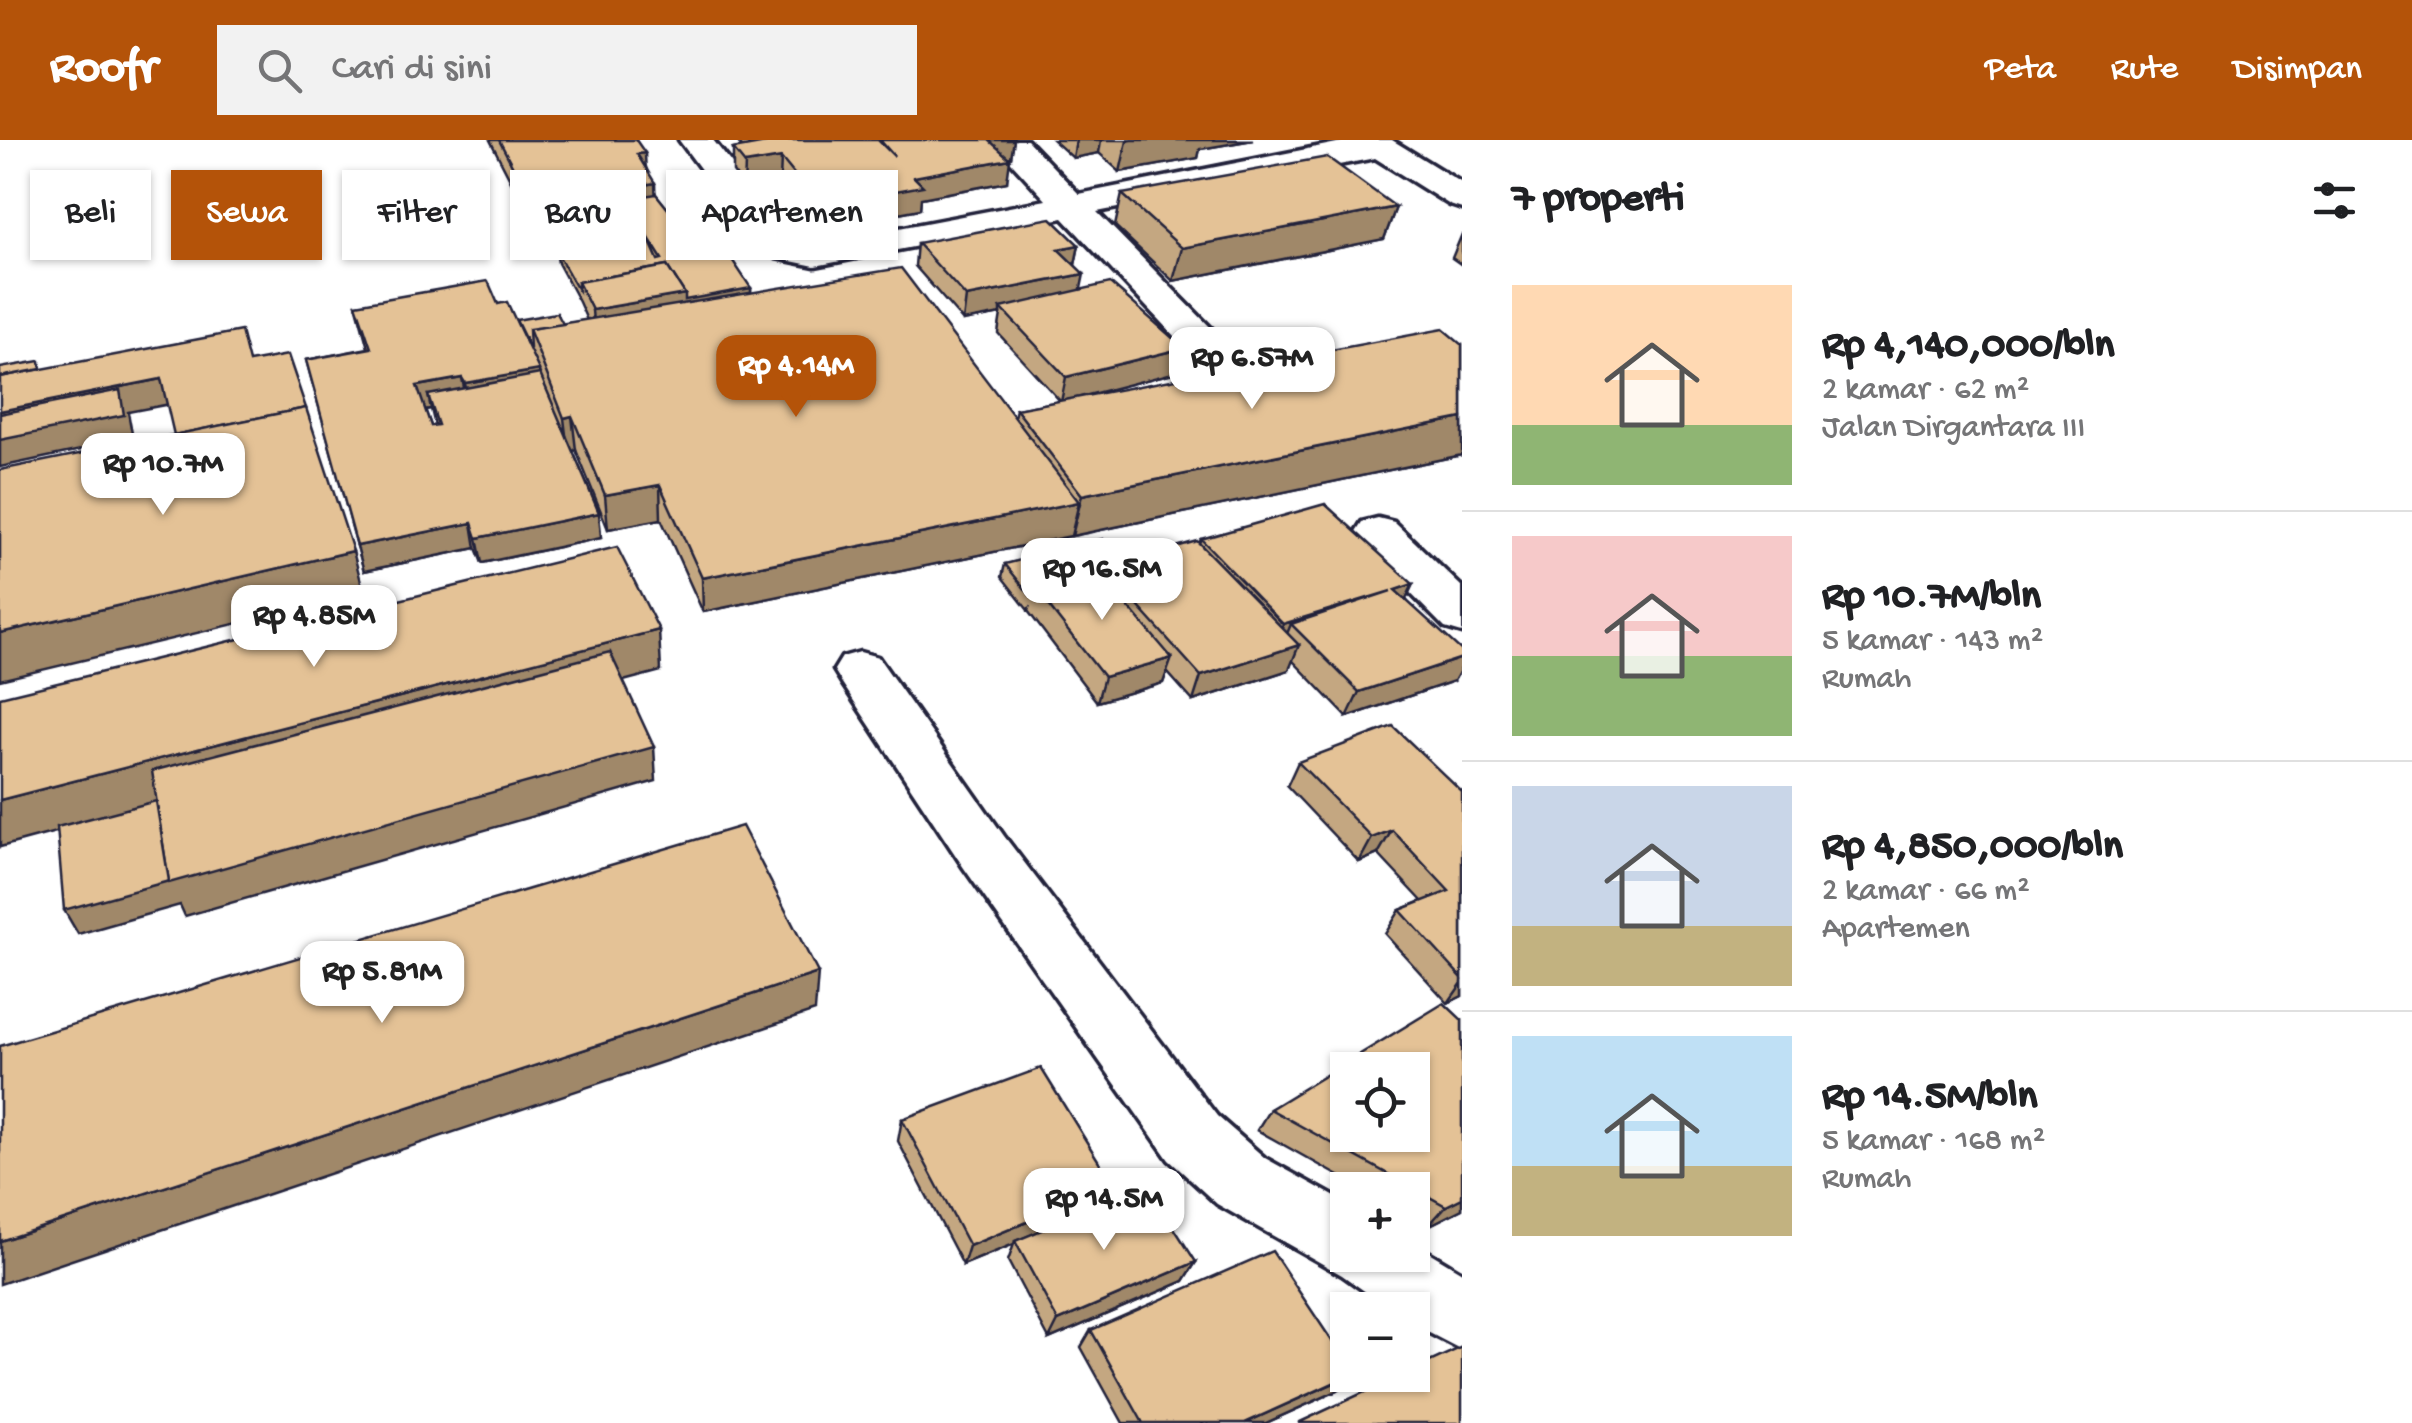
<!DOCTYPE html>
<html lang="id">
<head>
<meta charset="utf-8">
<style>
  :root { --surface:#fff; --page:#f2f2f2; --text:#202124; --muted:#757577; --line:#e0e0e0; --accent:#b45309 }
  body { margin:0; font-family:"Gochi Hand",sans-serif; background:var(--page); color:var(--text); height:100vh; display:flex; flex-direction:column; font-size:38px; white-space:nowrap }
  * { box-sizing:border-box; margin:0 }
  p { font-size:32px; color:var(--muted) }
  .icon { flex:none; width:55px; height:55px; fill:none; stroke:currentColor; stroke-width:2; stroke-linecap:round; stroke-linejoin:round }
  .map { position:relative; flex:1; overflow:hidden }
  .panel { display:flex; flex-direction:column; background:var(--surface); width:950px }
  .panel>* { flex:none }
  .guide { position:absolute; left:30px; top:30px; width:950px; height:90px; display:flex; gap:20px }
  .controls { position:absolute; left:1330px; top:912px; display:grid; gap:20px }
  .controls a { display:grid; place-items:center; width:100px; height:100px; border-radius:0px; background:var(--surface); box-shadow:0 2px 8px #0004; font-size:50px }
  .price { position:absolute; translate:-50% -85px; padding:0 22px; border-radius:20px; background:#fff; color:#222; font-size:32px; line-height:65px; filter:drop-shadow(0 2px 5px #0008) }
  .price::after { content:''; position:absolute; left:50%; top:60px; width:30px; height:22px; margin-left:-15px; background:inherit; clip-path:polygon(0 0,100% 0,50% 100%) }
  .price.current { background:var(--accent); color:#fff }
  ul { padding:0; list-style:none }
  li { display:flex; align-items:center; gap:30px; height:250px; padding:0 50px }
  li+li { border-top:2px solid var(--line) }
  li span { display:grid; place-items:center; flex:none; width:280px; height:200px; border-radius:0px; color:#555 }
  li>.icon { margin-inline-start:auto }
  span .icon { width:120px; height:120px; fill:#fffc; stroke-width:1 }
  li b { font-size:42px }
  h2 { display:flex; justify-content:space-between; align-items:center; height:120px; padding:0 50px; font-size:42px }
  .chip { padding:0 35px; border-radius:0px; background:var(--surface); box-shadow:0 2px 8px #0004; font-size:35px; line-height:90px }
  .chip.current { background:var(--accent); color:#fff }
  header { display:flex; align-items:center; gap:60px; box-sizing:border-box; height:140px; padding:0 50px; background:var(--accent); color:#fff }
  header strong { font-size:48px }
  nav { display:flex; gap:55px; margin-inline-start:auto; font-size:35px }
  .search { width:700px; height:90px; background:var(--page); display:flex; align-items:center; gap:25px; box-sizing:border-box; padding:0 35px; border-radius:0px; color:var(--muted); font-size:38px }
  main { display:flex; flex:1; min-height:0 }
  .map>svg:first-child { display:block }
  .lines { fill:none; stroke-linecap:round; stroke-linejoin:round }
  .minor-casing { stroke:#22223b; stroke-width:7 }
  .minor { fill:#fff; fill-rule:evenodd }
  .wall { fill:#c4a781; stroke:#22223b; stroke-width:2.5; fill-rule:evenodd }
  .shaded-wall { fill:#a08869; stroke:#22223b; stroke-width:2.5 }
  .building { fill:#e4c296; stroke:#22223b; stroke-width:2.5; fill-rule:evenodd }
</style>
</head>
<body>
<header>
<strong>Roofr</strong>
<div class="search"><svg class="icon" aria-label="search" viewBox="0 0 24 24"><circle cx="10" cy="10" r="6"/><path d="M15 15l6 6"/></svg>Cari di sini</div>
<nav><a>Peta</a><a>Rute</a><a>Disimpan</a></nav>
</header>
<main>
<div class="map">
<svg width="1462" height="1283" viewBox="0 0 1462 1283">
  <rect width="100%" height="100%" fill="#fff"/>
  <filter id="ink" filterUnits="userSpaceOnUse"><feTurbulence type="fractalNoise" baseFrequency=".01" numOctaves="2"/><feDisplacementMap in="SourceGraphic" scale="20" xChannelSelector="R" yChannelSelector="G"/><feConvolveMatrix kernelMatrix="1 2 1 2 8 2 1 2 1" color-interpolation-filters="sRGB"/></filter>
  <g filter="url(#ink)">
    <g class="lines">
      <defs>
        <g id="minor">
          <polygon points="679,0 713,0 786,93 815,104 1046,60 991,0 1027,0 1079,54 1352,0 1392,0 1462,43 1462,69 1450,65 1375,18 1097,72 1221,198 1227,207 1221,216 1207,219 1193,216 1063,78 815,126 776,118 760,109"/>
          <polygon points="1378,378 1394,382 1462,447 1462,493 1445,488 1362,404 1355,393 1362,382"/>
          <polygon points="860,512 878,517 1004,696 1217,976 1265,1018 1348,1064 1348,1115 1412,1115 1412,1102 1462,1132 1462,1210 1412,1184 1412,1170 1391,1170 1342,1135 1217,1064 1169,1020 964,728 842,543 834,530 842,517"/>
        </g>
      </defs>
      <use href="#minor" class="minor-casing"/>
      <use href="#minor" class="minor"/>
    </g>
    <g class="wall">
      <path d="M490 0H636L656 54 684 89 751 148V153L1014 277 1016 269 1060 261 998 193 1001 174 963 181 915 126 917 103 1079 105 1075 125 1081 150 1177 232 1083 256 1462 205V315L1072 396 1071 395V396L703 472 661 379 608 389 576 310 573 311 599 373 601 398 482 423 476 408 364 431 306 220 368 208 356 164H498L516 182 563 184 587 180 579 162 558 123 556 111 565 109 561 101 549 103 539 85 534 86ZM431 269 435 286H431L425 270Z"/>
      <polygon points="736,0 1014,0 1011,17 1008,17 1007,42 921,58 920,69 792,93 771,67 771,44 780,41 744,47 733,32 733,9 742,7"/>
      <polygon points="1053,0 1253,0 1200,9 1198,18 1120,32 1099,13 1073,18"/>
      <polygon points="1122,54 1396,67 1384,99 1173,141 1115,86"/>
      <polygon points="1462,94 1462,125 1452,118"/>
      <polygon points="1201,399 1413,444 1406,459 1454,541 1347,577 1292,520 1289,530 1193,561 1167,532 1163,543 1097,562 1028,471 1029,468 1027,469 1002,437 1005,424 1123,422 1199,403"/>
      <polygon points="1298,622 1462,652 1462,856 1448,863 1385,794 1400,770 1422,761 1378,714 1359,722 1287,646"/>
      <polygon points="1462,880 1462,1069 1428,1086 1412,1077 1412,1050 1364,1050 1257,990 1270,969"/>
      <polygon points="902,979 1106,1063 1196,1122 1184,1141 1049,1199 1008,1121 1014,1104 963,1125 898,1001"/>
      <polygon points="1091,1190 1352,1235 1337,1251 1266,1283 1123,1283 1081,1207"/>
    </g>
    <g class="shaded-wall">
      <polygon points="749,0 759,0 759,14 748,16"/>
      <polygon points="987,0 1014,0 1011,17 984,22"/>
      <polygon points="1076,0 1101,0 1099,13 1073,18"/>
      <polygon points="1132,0 1253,0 1200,9 1198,18 1120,32 1127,1"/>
      <polygon points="645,13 646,36 637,14"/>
      <polygon points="781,18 780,41 744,47 745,24"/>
      <polygon points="1010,19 1007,42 921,58 920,69 792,93 793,70 914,37"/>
      <polygon points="655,43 656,66 538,73 539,85 534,86 532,63"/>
      <polygon points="1396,67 1384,99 1173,141 1182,108"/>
      <polygon points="559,89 561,101 549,103 548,91"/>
      <polygon points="1079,105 1074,129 1058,109"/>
      <polygon points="1084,134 1079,158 1001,168 1001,174 963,181 966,157"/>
      <polygon points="751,148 751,161 594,194 592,170 685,154"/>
      <polygon points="1184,208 1177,232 1061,262 1066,237"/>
      <polygon points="539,230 542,254 469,268 465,243"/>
      <polygon points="462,238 467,262 428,255 431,269 422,270 417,246"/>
      <polygon points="161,239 170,264 128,272 133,299 0,327 0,271"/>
      <polygon points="572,276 576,310 568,312 564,278"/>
      <polygon points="1462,278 1462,315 1072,396 1082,355"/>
      <polygon points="660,345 661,379 608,389 605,355"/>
      <polygon points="1079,362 1071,396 703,472 702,438"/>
      <polygon points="599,373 601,398 482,423 477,398"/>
      <polygon points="472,383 476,408 364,431 357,406"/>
      <polygon points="353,411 364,453 0,540 0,493"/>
      <polygon points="1413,444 1401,469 1395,450"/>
      <polygon points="1391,451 1291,484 1282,506 1273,509 1283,484"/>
      <polygon points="659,490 661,531 157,665 654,607 656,641 185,776 180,765 78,794 64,770 156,665 0,707 0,660"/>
      <polygon points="1299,505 1289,530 1193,561 1201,536"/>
      <polygon points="1172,518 1163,543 1097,562 1104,537"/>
      <polygon points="1462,518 1462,527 1454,541 1347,577 1359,552"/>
      <polygon points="1392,690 1378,714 1359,722 1372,698"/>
      <polygon points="818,833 815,871 0,1144 0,1101"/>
      <polygon points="1462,843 1462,856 1448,863"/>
      <polygon points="1114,1046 1105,1067 1015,1101 1014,1104 963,1125 969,1106"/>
      <polygon points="1462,1058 1462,1069 1428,1086 1446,1066"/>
      <polygon points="1196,1122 1184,1141 1049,1199 1058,1181"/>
      <polygon points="1352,1235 1337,1251 1266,1283 1245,1283"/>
    </g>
    <g class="building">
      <polygon points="499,0 636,0 645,13 637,14 655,43 532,63"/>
      <polygon points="768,0 878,0 894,16 880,0 989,0 1010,19 914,37 923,46 793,70 771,44 798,39 781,18 745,24 733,9 771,2"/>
      <polygon points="1327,17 1396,67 1182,108 1122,54"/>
      <path d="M656 54 684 89 709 85 751 148 685 160V154L667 126 578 142V150L556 111 570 109 559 89 548 91 538 73ZM647 95 662 119 658 120Z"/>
      <polygon points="1051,78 1079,105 1058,109 1084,134 966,157 917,103"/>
      <polygon points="667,126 685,154 592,170 578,142"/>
      <polygon points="901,128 1079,362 702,438 660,345 605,355 572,276 564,278 529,189"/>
      <polygon points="488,141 498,164 507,162 539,230 465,243 462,238 417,246 431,286 438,285 428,255 540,234 599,373 477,398 472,383 357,406 306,220 371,208 356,164"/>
      <polygon points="1110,143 1184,208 1066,237 1001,168"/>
      <polygon points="557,173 563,184 529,189 530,209 516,180"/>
      <polygon points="1443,189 1462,205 1462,278 1082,355 1016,269"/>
      <polygon points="241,191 249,222 288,215 306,268 174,295 161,239 0,271 0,237"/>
      <polygon points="40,221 41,229 0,237 0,228"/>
      <polygon points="120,250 124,275 0,300 0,274"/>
      <polygon points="306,268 353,411 0,493 0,330"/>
      <polygon points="1325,364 1413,444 1395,450 1462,511 1462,518 1359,552 1291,484 1391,451 1283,484 1201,399"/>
      <polygon points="1103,399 1123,422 1104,428 1102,435 1097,430 1033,446 1030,455 1005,424"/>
      <polygon points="1197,401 1299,505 1201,536 1104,428"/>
      <polygon points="617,407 659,490 0,660 0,557"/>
      <polygon points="1097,430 1172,518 1104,537 1033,446"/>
      <polygon points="610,512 654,607 169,743 152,631"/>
      <polygon points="1393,586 1462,652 1462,838 1400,770 1449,751 1392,690 1372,698 1298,622"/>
      <polygon points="156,661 169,741 64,770 57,687"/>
      <polygon points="742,686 818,833 0,1101 0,906"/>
      <path d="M1444 863 1462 880V1058L1446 1066 1270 969ZM1348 930H1412V995H1348Z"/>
      <polygon points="1041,928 1114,1046 969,1106 902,979"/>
      <polygon points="1147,1046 1196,1122 1058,1181 1015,1101"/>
      <polygon points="1272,1111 1348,1225 1348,1235 1351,1235 1245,1283 1143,1283 1091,1190"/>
      <polygon points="1462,1207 1462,1283 1298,1283 1401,1235 1412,1235 1412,1230"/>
    </g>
  </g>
</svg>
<div class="controls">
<a><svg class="icon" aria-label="locate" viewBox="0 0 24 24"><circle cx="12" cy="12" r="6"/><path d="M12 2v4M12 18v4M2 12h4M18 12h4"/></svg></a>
<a>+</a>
<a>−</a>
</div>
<b class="price" style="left:1252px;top:272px">Rp 6.57M</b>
<b class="price current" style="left:796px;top:280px">Rp 4.14M</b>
<b class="price" style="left:163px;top:378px">Rp 10.7M</b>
<b class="price" style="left:1102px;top:483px">Rp 16.5M</b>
<b class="price" style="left:314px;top:530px">Rp 4.85M</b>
<b class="price" style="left:382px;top:886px">Rp 5.81M</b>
<b class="price" style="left:1104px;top:1113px">Rp 14.5M</b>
<div class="guide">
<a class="chip">Beli</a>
<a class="chip current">Sewa</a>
<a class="chip">Filter</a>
<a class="chip">Baru</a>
<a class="chip">Apartemen</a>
</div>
</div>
<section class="panel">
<h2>7 properti<svg class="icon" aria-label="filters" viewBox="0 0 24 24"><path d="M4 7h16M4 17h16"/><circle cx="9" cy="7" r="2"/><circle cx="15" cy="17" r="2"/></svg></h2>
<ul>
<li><span style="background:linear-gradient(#ffd9b3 70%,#8fb573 0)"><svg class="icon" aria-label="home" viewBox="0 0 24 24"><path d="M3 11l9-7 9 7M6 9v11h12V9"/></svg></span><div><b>Rp 4,140,000/bln</b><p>2 kamar · 62 m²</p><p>Jalan Dirgantara III</p></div></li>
<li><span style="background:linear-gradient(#f6c9c9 60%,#8fb573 0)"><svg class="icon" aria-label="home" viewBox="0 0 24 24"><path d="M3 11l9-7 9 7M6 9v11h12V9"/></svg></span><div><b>Rp 10.7M/bln</b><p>5 kamar · 143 m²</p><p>Rumah</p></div></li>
<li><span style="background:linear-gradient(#c9d6e8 70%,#c2b280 0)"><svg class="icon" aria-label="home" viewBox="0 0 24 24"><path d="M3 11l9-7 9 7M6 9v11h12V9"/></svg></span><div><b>Rp 4,850,000/bln</b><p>2 kamar · 66 m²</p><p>Apartemen</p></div></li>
<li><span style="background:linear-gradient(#bfe0f5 65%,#c2b280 0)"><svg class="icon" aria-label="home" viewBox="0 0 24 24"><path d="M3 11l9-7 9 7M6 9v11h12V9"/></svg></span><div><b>Rp 14.5M/bln</b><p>5 kamar · 168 m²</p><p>Rumah</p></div></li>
</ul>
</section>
</main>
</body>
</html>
